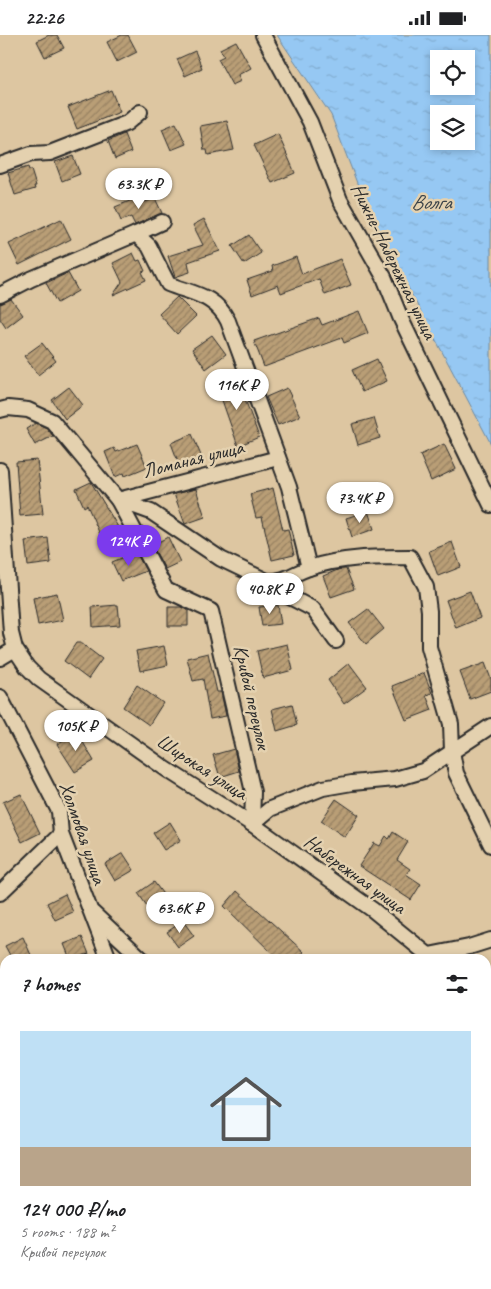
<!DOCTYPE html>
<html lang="en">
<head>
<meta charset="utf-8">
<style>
  :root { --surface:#fff; --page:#f2f2f2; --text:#202124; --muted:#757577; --accent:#7c3aed }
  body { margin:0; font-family:Caveat,sans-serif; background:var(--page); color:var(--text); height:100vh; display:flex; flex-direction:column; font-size:19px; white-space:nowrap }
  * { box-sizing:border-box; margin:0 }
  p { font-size:16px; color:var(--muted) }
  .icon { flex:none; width:28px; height:28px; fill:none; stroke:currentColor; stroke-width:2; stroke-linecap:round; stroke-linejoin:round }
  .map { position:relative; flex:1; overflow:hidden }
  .panel { position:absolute; left:0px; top:919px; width:491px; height:336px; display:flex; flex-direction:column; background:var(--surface); border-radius:15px 15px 0 0; box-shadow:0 2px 8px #0003 }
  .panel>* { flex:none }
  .fabs { position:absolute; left:430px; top:15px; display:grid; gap:10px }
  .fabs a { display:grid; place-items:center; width:45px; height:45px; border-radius:0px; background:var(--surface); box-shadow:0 2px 8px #0003; font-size:25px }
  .price { position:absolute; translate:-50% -42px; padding:0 11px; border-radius:18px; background:#fff; color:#222; font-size:16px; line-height:32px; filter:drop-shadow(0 1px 2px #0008) }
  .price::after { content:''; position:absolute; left:50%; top:30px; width:15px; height:11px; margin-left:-8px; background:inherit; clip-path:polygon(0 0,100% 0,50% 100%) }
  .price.active { background:var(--accent); color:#fff }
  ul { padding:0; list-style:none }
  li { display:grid; align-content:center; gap:10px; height:265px; padding:0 20px }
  li span { display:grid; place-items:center; height:155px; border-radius:0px; color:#555 }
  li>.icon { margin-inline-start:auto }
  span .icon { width:90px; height:90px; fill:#fffc; stroke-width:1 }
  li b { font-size:21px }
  h2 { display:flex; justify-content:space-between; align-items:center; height:60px; padding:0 20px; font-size:21px }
  .status { display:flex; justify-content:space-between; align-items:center; height:35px; padding:0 25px; background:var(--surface); direction:ltr }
  .status svg { height:14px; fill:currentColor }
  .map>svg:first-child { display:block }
  .water { fill:url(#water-ripples); stroke:#6b89a3; fill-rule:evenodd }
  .building { fill:url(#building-hatch); stroke:#2b2b2b }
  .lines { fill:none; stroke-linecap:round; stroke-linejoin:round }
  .minor-casing { stroke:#2b2b2b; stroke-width:18 }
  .minor { stroke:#e4d1af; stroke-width:14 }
  .labels { text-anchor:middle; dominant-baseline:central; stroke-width:5; stroke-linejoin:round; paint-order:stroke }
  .street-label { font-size:20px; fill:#2b2b2b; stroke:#e4d1af }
  .water-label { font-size:21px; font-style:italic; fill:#3b4349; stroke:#e4d1af }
</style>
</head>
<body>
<div class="status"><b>22:26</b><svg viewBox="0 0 49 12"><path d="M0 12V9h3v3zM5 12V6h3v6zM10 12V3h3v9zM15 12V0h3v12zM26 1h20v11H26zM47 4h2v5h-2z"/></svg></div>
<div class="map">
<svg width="491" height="1254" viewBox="0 0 491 1254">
  <defs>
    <pattern id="water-ripples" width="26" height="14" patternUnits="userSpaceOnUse" patternTransform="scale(1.25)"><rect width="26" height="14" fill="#96c8f3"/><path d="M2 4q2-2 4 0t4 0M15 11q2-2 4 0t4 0" fill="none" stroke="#81acd0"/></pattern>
    <pattern id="building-hatch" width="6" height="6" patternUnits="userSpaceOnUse" patternTransform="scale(1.25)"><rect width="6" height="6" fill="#b99e76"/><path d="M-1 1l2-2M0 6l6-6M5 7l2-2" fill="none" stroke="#978161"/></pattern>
  </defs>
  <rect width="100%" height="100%" fill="#ddc6a1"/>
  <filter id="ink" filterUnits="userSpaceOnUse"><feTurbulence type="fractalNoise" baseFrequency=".02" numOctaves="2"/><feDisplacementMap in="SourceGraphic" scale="10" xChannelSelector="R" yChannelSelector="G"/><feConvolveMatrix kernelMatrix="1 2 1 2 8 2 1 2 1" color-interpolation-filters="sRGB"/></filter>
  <g filter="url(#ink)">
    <path class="water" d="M277 0H491V409L368 177 331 80ZM439 24H466V51H439ZM439 79H466V106H439Z"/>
    <g class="building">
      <polygon points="49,0 57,0 64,13 45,22 37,6"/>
      <polygon points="122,0 128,0 137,17 117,27 107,7"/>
      <polygon points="236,6 251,33 238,40 241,46 232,50 218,24 224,21 220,14"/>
      <polygon points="195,16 202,33 185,41 177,24"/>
      <polygon points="111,55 120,77 77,94 68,72"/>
      <polygon points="227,86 234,115 208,120 207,115 204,115 200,91"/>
      <polygon points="176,88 186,109 171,115 162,94"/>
      <polygon points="124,99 131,117 115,124 108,106"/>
      <polygon points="278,99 295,138 272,148 254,110"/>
      <polygon points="73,121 80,139 62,146 55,127"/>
      <polygon points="28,132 29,135 31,135 36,151 34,151 35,154 15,160 8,138"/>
      <polygon points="142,161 145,167 155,163 162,178 135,190 131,182 121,186 115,172"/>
      <polygon points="61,184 71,204 19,230 9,209"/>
      <polygon points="204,184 220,216 188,227 190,237 175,242 168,221 203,210 193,190"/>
      <polygon points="249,200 261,218 244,229 232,211"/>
      <polygon points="133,218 137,226 140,225 145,236 142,237 146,245 113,260 122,247 113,228"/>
      <polygon points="296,222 302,239 340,224 351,250 325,260 319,244 281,258 278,250 252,260 247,245 273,236 272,231"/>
      <polygon points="68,238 78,256 57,268 46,248"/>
      <polygon points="177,262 196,281 177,299 159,279"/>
      <polygon points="11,264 23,280 6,293 0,284 0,269"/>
      <polygon points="359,276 368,298 344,308 342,303 264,332 254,306 319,283 322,290"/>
      <polygon points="212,300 226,319 206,334 192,314"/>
      <polygon points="42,308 56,326 38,340 24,321"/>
      <polygon points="377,324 387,346 362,357 352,335"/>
      <polygon points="236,340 259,402 238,411 216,348"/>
      <polygon points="69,352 83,370 65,384 52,365"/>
      <polygon points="287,353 300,381 278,390 266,362"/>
      <polygon points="374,383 380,403 358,410 352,389"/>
      <polygon points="36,388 47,393 53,401 35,410 26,394"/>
      <polygon points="192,399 202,423 180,432 171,408"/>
      <polygon points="137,409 147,432 125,441 124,438 115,442 105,417 114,413 116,417"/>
      <polygon points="444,409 456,434 431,446 420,420"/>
      <polygon points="37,425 43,479 20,481 16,427"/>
      <polygon points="91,447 121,497 102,504 87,470 84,472 76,454"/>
      <polygon points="273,453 283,495 288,494 294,520 272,525 262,482 256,483 250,459"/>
      <polygon points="196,454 205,482 185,489 174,459"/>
      <polygon points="368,476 374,494 352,502 346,483"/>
      <polygon points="168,502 180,527 165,534 152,510"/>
      <polygon points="48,503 51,528 28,531 25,506"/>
      <polygon points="452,507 461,532 438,541 429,516"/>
      <polygon points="136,517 146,536 121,546 112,527"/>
      <polygon points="340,534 346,534 354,554 331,562 323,541"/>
      <polygon points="470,556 480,583 456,593 446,565"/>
      <polygon points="57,558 63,585 38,590 33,563"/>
      <polygon points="118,570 120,590 93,592 92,572"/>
      <polygon points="278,570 281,589 262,591 259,572"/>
      <polygon points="168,572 182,572 188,575 188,591 168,591"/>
      <polygon points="368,574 384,594 366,609 349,588"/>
      <polygon points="76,608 81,608 102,624 88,644 64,626"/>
      <polygon points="287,609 293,635 263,643 257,616"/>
      <polygon points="164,611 168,630 140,636 136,616"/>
      <polygon points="208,618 217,657 221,657 226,681 210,684 203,644 193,646 187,623"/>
      <polygon points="349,628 367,652 344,669 328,645"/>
      <polygon points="485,628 491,644 491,656 470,664 460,637"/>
      <polygon points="424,638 432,658 426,660 432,675 406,685 392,651"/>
      <polygon points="137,650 163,668 149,690 123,672"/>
      <polygon points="292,669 297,690 277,696 272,674"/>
      <polygon points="77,697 94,726 75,737 57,709"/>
      <polygon points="234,714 239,736 220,742 213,720"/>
      <polygon points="21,759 40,798 22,807 3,767"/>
      <polygon points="336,764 359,780 345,802 321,786"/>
      <polygon points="170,787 181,805 164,815 153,798"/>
      <polygon points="393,797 408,807 397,825 410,834 406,839 421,849 411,865 359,831 374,808 380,811 386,801 389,804"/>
      <polygon points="123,818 134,835 115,846 105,829"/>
      <polygon points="154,847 165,862 149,874 138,858"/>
      <polygon points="237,856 304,917 297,924 278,924 224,871"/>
      <polygon points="65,859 73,877 55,885 47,868"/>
      <polygon points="183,886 194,901 178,912 167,897"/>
      <polygon points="23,902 31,920 23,924 12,924 5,911"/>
      <polygon points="82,902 89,919 70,924 64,909"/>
    </g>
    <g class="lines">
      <defs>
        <g id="minor">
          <polyline points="263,0 310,87 340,165 384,242 401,284 491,470"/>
          <polyline points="0,130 31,119 50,118 127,88 140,77"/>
          <polyline points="136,199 162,187"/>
          <path d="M0 260 31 244 136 199 149 211 168 249C193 259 215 260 228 286L289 452 309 533"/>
          <polyline points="0,375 8,373 28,375 52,386 118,465 166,555 211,576 253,757 252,789"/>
          <polyline points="0,435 11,598 15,614 27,632 39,644 166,734 252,789 373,875 433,924"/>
          <polyline points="118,465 151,477 221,524 269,547 284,559 313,574 336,606"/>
          <polyline points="118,465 278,423"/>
          <path d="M269 547C288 545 292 539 309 533 342 522 375 522 410 522L426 552 429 576V612L451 689 452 716 456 738 491 810"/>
          <polyline points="0,623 15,614"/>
          <polyline points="0,662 59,776 61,799 109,924"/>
          <polyline points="252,789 270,774 323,753 352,748 395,744 423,736 491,691"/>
          <polyline points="0,858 61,799"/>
          <polyline points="93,878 142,924"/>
          <polyline points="429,920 469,912 491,905"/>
          <polyline points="486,981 491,986"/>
          <polyline points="0,1089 5,1101"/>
          <polyline points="72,1250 74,1254"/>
          <polyline points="355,1250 357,1254"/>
          <polyline points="88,1254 95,1250"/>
        </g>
      </defs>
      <use href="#minor" class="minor-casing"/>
      <use href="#minor" class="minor"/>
    </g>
  </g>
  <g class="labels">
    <g class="street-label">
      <text transform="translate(394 226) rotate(64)">Нижне-Набережная улица</text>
      <text transform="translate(193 424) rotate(-14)">Ломаная улица</text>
      <text transform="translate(252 662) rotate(77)">Кривой переулок</text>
      <text transform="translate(202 732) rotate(33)">Широкая улица</text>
      <text transform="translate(83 798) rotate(71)">Холмовая улица</text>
      <text transform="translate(355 839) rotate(36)">Набережная улица</text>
    </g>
    <g class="water-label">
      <text x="431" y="167">Волга</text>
    </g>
  </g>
</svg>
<div class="fabs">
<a><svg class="icon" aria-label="locate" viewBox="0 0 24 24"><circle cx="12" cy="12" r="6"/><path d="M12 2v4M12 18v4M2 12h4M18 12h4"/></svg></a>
<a><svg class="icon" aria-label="layers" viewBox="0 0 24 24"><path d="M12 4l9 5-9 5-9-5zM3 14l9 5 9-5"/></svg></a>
</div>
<b class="price" style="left:139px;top:175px">63.3K ₽</b>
<b class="price" style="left:237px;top:376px">116K ₽</b>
<b class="price" style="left:360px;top:489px">73.4K ₽</b>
<b class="price active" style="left:129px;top:532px">124K ₽</b>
<b class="price" style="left:270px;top:580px">40.8K ₽</b>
<b class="price" style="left:76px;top:717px">105K ₽</b>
<b class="price" style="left:180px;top:899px">63.6K ₽</b>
<section class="panel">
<h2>7 homes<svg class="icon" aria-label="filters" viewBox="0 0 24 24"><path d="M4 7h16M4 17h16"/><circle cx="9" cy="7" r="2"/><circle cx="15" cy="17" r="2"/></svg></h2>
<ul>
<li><span style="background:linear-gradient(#bfe0f5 75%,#b9a48a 0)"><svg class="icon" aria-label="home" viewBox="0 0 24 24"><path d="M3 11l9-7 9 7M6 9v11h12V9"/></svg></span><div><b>124 000 ₽/mo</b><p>5 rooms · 188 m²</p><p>Кривой переулок</p></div></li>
</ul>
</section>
</div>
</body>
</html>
